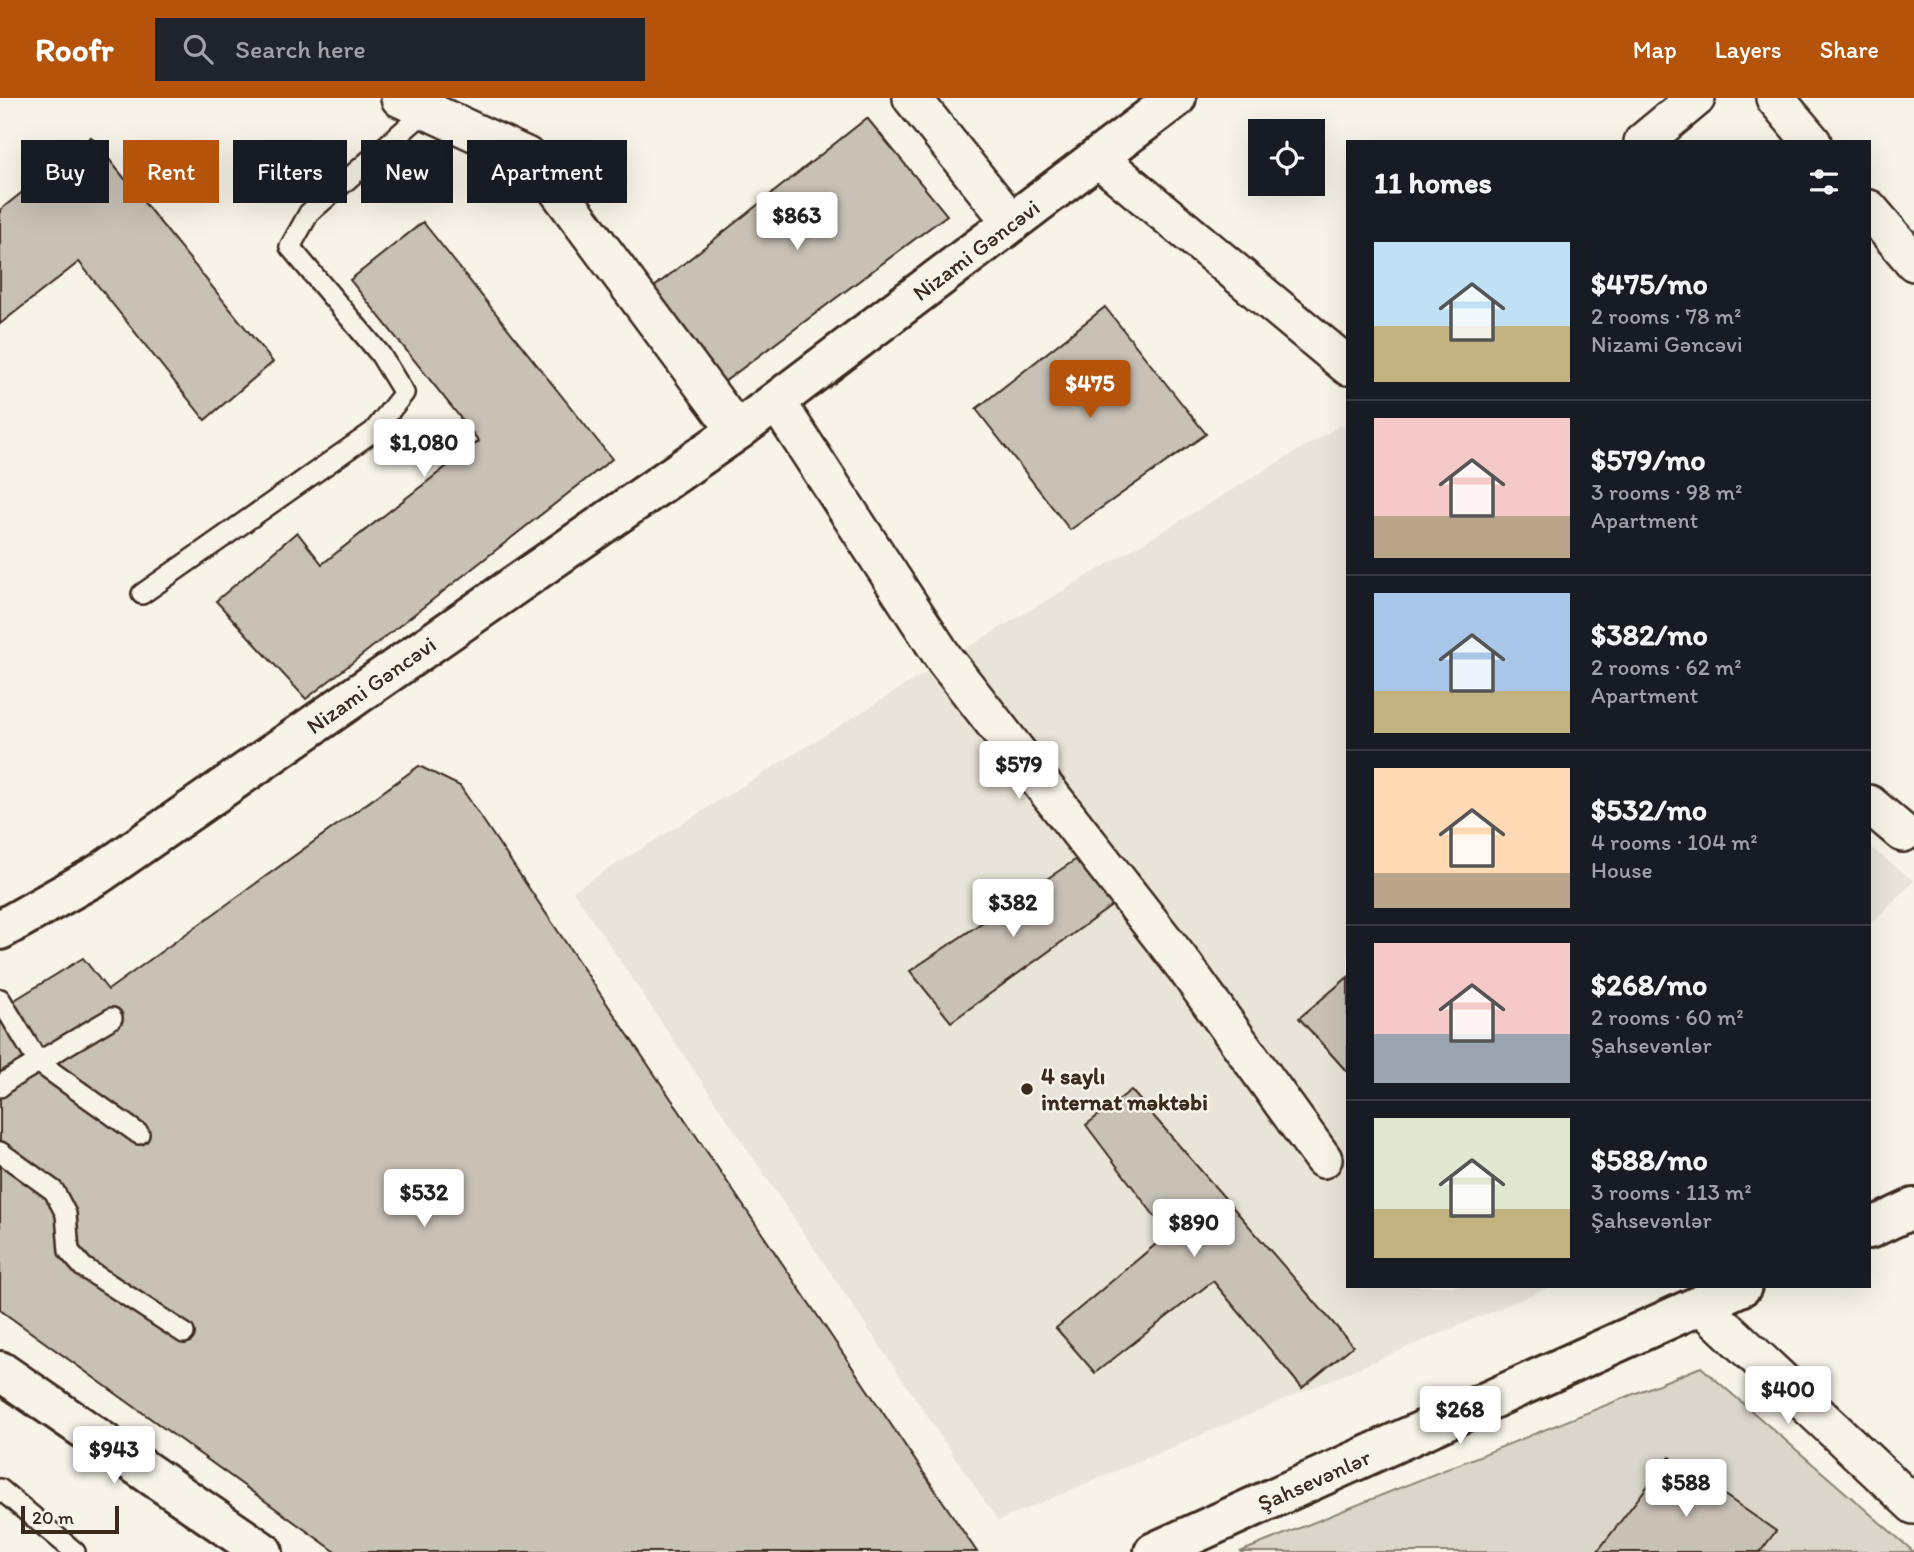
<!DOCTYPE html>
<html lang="en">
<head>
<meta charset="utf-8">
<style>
  :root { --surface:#171b24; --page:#20242c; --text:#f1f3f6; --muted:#9ea1a6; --line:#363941; --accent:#b45309 }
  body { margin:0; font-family:Itim,sans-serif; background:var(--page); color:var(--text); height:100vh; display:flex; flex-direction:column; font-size:26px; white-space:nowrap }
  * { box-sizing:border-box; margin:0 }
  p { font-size:23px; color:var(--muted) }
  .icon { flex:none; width:38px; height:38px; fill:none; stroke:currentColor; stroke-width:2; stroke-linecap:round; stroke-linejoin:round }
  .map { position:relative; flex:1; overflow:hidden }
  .panel { position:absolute; left:1346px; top:42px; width:525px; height:1148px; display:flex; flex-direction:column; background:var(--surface); border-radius:0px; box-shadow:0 7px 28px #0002 }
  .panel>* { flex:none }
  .guide { position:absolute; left:21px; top:42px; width:665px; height:63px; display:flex; gap:14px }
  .buttons { position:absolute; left:1248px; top:21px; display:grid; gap:14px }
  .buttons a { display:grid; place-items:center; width:77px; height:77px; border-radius:0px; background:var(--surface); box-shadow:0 7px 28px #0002; font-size:35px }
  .scale { position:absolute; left:21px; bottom:18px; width:98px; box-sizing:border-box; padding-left:7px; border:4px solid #3b2a1e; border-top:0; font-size:19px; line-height:24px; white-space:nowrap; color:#3b2a1e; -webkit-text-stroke:5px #f7f3e8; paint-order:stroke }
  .price { position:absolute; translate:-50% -60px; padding:0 16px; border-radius:7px; background:#fff; color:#222; font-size:23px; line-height:46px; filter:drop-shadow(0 2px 4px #0008) }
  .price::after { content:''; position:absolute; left:50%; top:42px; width:21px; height:16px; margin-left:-10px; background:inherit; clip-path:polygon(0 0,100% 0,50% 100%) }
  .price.on { background:var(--accent); color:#fff }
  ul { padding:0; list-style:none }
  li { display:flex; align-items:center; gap:21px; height:175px; padding:0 28px }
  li+li { border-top:2px solid var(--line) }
  li span { display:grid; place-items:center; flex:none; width:196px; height:140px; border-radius:0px; color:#555 }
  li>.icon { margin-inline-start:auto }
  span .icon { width:84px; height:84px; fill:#fffc; stroke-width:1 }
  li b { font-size:30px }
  h2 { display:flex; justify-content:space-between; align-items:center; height:84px; padding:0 28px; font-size:30px }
  .tag { padding:0 24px; border-radius:0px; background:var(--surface); box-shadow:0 7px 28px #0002; font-size:24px; line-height:63px }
  .tag.on { background:var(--accent); color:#fff }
  header { display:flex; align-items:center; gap:42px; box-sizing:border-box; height:98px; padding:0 35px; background:var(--accent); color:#fff }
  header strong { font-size:33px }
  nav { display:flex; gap:38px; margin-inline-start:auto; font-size:24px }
  .search { width:490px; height:63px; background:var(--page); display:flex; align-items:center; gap:18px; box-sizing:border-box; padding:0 24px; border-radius:0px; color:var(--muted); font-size:26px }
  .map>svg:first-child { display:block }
  .built { fill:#e9e4d9 }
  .green { fill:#dbd6cb; stroke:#8b8074; stroke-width:2 }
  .building { fill:#c8c1b6; stroke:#3b2a1e; stroke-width:2 }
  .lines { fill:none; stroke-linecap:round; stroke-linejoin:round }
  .service-casing { stroke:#3b2a1e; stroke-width:24 }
  .minor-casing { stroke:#3b2a1e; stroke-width:42 }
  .tertiary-casing { stroke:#3b2a1e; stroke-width:44 }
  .primary-casing { stroke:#3b2a1e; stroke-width:44 }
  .service { stroke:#f7f3e8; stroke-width:19 }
  .minor { stroke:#f7f3e8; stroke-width:37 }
  .tertiary { stroke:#f7f3e8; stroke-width:38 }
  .primary { stroke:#f7f3e8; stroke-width:38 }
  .poi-dot { fill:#3b2a1e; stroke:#f7f3e8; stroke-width:2.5 }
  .labels { text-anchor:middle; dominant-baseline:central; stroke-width:5; stroke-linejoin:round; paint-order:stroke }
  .street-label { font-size:23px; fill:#3b2a1e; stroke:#f7f3e8 }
  .poi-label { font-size:23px; font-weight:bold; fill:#3b2a1e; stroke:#f7f3e8; text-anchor:start }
</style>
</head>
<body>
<header>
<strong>Roofr</strong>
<div class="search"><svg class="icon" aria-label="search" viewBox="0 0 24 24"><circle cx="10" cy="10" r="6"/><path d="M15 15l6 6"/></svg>Search here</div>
<nav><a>Map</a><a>Layers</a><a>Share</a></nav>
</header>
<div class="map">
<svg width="1914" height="1454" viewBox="0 0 1914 1454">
  <rect width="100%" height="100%" fill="#f7f3e8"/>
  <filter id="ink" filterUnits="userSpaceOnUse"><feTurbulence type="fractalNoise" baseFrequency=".0143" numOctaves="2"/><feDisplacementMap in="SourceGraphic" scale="14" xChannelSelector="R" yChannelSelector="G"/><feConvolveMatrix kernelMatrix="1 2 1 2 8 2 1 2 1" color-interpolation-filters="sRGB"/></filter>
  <g filter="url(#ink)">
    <g class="built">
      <polygon points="1341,327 1348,333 1348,1188 1552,1188 998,1423 573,793 933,570"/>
      <polygon points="1869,748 1914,783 1869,827"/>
    </g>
    <polygon class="green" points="1701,1269 1914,1454 1240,1454"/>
    <g class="building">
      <polygon points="867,20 947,117 720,287 648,194"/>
      <polygon points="91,39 273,264 205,322 79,164 0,226 0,112"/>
      <polygon points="423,124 612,361 306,601 216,503 297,434 322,466 479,343 350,182"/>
      <polygon points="1105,209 1206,336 1070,432 976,311"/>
      <polygon points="419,668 460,688 977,1454 336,1454 0,1212 0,911 83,860 108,892"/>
      <polygon points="1081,758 1117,804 951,924 910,873"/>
      <polygon points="1348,879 1348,975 1299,920"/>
      <polygon points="1131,992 1353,1248 1302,1290 1213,1183 1095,1275 1056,1230 1168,1136 1086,1027"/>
      <polygon points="1670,1359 1776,1433 1760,1454 1597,1454"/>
    </g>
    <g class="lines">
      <defs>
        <g id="service">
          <polyline points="142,496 374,333 404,295 380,256 290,149 309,115 427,12"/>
          <polyline points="0,901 38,964 139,1036"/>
          <polyline points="0,989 8,982 112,920"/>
          <polyline points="0,1054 54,1093 66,1116 69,1153 83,1169 184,1235"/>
          <polyline points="0,1391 75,1454"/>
        </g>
        <g id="minor">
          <polyline points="400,0 526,58 548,79 737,333"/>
          <polyline points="912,0 1012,125"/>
          <polyline points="1775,0 1812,44"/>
          <polyline points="1643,44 1696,0"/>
          <polyline points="1098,60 1348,268"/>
          <polyline points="1869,111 1914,164"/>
          <polyline points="776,303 945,562 1185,869 1323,1061"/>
          <polyline points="1869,706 1903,735"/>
          <polyline points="1701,1207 1914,1407"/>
        </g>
        <g id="tertiary">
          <polyline points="1869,1131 1914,1110"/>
          <polyline points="0,1273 263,1454"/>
          <polyline points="1154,1454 1742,1188"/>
        </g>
        <polyline id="primary" points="0,832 99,776 737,333 1176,0"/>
      </defs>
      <use href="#service" class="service-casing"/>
      <use href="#minor" class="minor-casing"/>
      <use href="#tertiary" class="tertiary-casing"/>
      <use href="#primary" class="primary-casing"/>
      <use href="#service" class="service"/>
      <use href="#minor" class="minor"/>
      <use href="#tertiary" class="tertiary"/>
      <use href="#primary" class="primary"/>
    </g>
  </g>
  <circle class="poi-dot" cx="1027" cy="991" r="7"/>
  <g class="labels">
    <g class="street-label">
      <text transform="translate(976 152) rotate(-37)">Nizami Gəncəvi</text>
      <text transform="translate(371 587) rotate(-35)">Nizami Gəncəvi</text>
      <text transform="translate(1314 1382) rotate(-24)">Şahsevənlər</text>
    </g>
    <g class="poi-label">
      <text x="1041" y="978">4 saylı<tspan x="1041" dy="26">internat məktəbi</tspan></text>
    </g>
  </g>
</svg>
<div class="buttons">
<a><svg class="icon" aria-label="locate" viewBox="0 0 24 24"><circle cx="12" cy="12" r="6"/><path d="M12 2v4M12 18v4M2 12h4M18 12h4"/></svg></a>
</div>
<div class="scale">20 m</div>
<b class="price" style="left:797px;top:154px">$863</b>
<b class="price on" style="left:1090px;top:322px">$475</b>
<b class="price" style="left:424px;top:381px">$1,080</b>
<b class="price" style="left:1019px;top:703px">$579</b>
<b class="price" style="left:1013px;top:841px">$382</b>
<b class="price" style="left:424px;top:1131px">$532</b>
<b class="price" style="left:1194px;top:1161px">$890</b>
<b class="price" style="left:1788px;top:1328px">$400</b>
<b class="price" style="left:1460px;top:1348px">$268</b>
<b class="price" style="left:114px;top:1388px">$943</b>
<b class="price" style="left:1686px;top:1421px">$588</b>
<div class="guide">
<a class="tag">Buy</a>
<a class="tag on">Rent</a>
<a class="tag">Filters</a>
<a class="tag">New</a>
<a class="tag">Apartment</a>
</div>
<section class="panel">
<h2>11 homes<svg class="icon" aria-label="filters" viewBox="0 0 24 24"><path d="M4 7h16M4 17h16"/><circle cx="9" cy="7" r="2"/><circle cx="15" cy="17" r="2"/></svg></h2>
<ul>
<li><span style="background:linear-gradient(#bfe0f5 60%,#c2b280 0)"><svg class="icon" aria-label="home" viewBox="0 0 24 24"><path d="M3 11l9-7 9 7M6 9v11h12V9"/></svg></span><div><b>$475/mo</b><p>2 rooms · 78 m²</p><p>Nizami Gəncəvi</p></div></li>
<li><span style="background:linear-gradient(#f6c9c9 70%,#b9a48a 0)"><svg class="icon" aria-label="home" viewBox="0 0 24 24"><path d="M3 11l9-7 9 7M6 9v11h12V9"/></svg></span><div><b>$579/mo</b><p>3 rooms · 98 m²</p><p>Apartment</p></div></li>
<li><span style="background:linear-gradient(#a9c7e8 70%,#c2b280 0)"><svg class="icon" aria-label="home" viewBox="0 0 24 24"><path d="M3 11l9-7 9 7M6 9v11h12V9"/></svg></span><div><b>$382/mo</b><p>2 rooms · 62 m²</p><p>Apartment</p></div></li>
<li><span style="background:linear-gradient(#ffd9b3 75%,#b9a48a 0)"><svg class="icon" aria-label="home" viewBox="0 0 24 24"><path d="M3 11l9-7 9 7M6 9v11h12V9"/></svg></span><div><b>$532/mo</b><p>4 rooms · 104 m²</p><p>House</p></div></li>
<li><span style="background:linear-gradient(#f6c9c9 65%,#9aa5b1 0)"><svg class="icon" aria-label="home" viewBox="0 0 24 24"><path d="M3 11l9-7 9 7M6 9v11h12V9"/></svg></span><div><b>$268/mo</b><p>2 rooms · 60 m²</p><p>Şahsevənlər</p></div></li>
<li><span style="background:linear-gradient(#dfe7d0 65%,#c2b280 0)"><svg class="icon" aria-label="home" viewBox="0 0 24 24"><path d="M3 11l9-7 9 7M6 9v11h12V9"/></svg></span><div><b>$588/mo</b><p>3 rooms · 113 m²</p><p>Şahsevənlər</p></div></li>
</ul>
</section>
</div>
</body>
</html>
